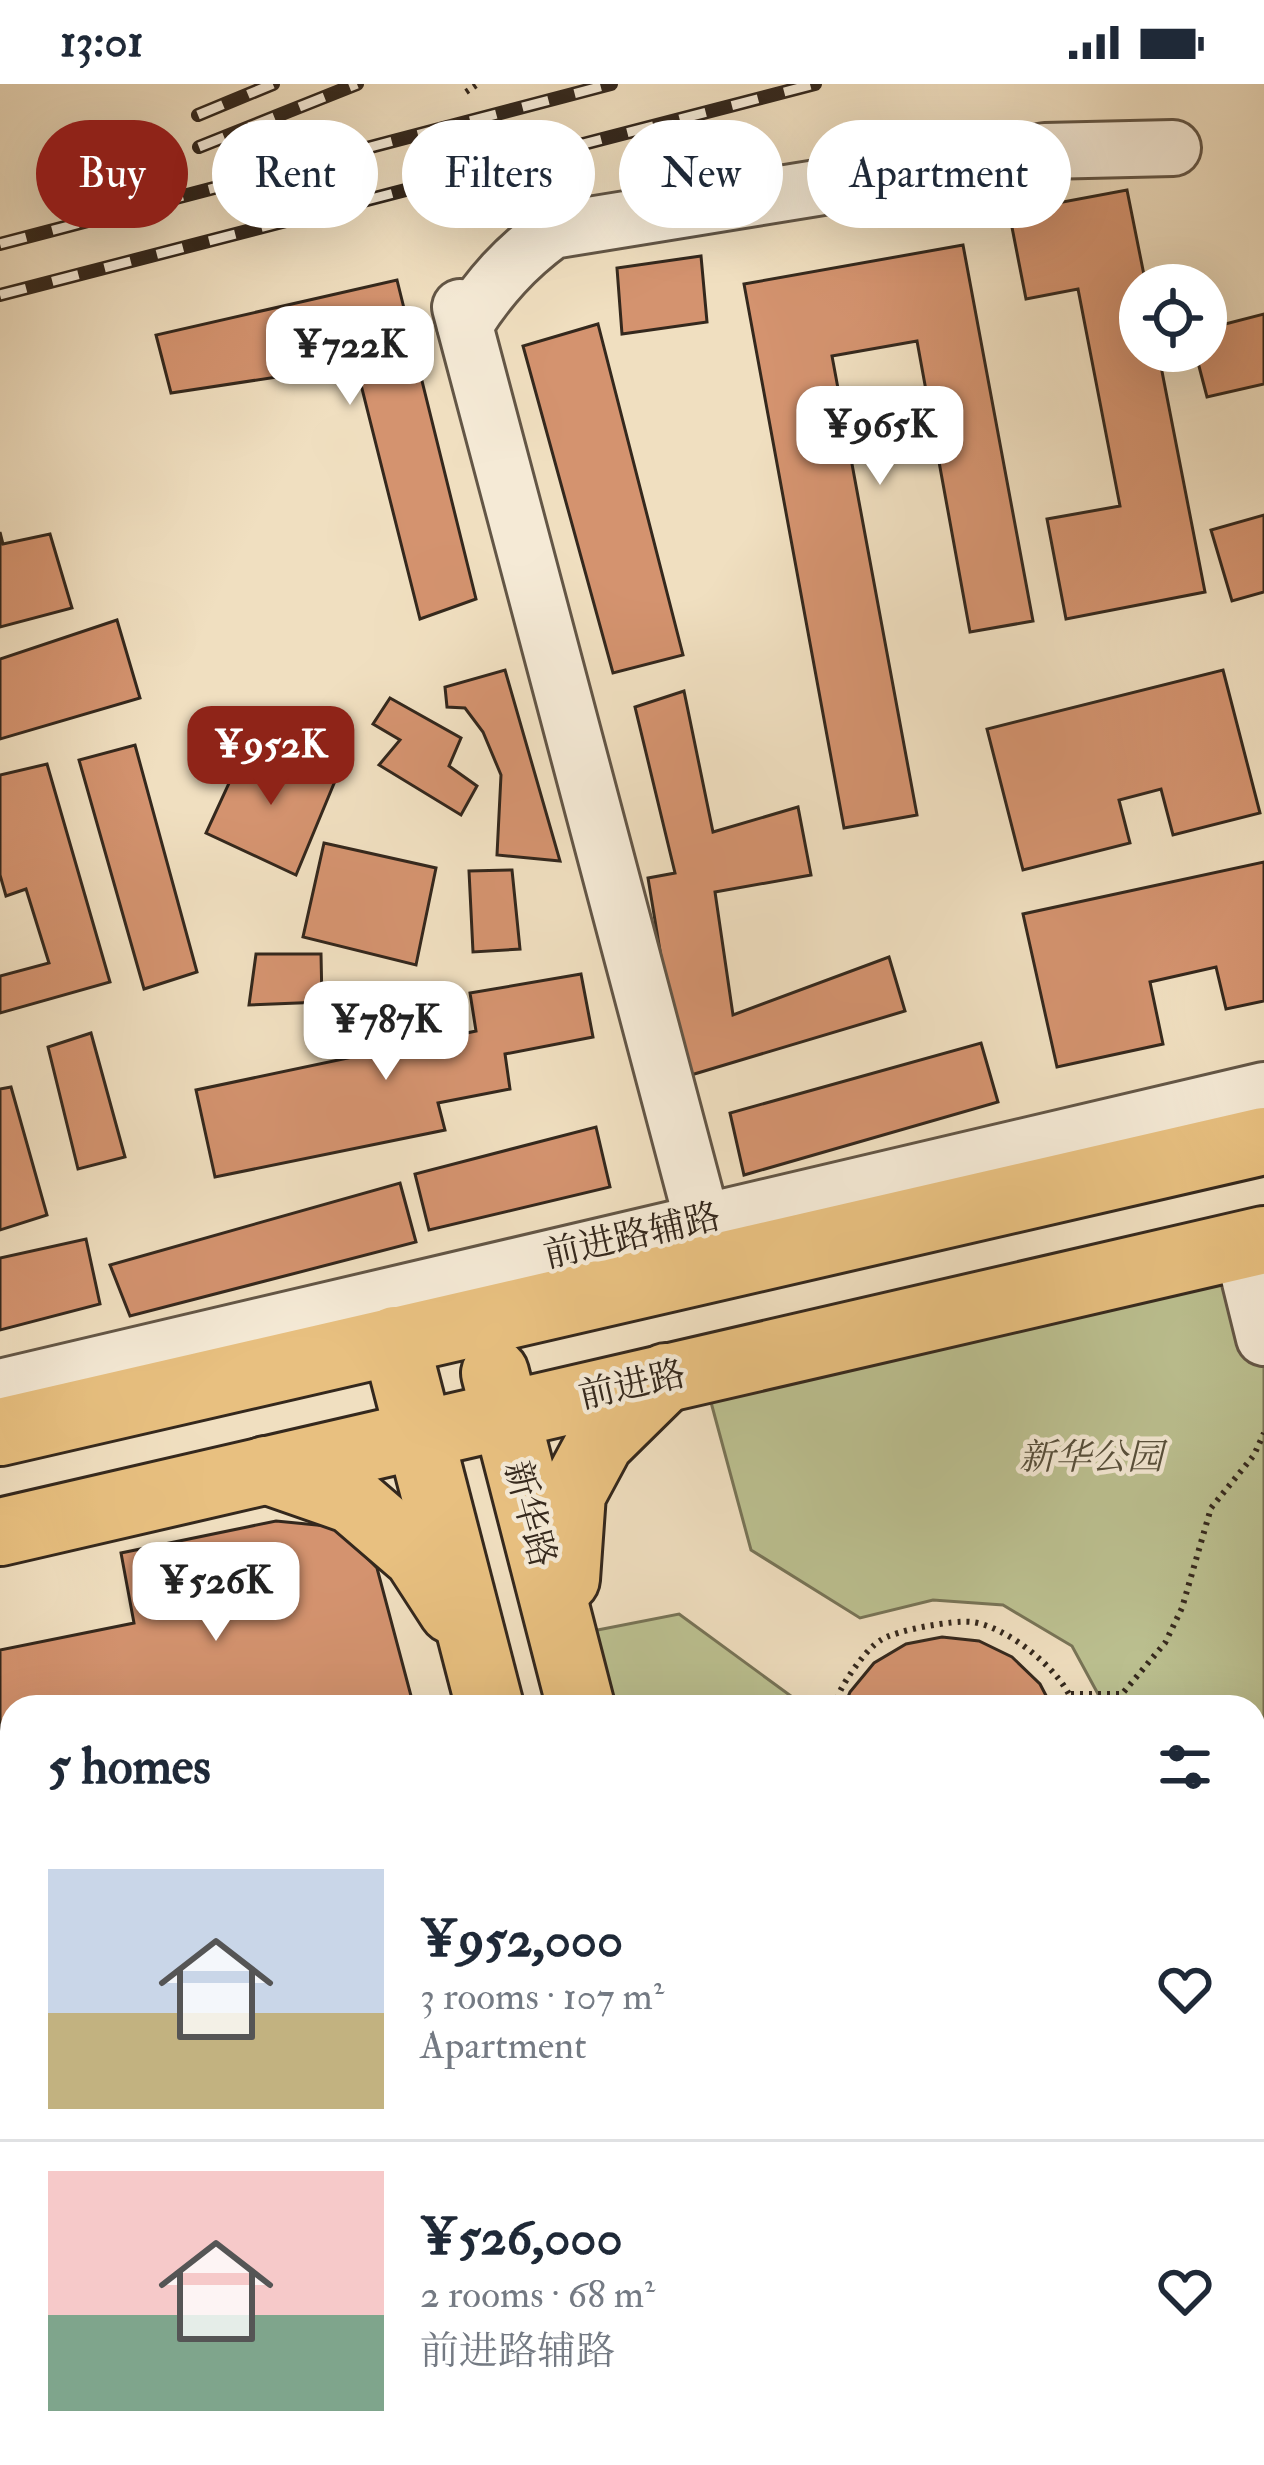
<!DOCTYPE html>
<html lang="en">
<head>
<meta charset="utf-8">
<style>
  :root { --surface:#fff; --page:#f2f2f3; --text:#1f2937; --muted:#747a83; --line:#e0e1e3; --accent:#8f2418 }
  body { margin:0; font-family:"IM FELL Double Pica","Noto Serif SC",serif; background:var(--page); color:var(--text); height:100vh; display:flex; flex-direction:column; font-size:45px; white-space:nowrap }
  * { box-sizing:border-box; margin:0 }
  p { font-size:39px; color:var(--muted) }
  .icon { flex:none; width:66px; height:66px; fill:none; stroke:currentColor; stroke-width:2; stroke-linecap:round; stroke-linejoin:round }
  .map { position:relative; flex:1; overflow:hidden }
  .sheet { position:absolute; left:0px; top:1611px; width:1266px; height:771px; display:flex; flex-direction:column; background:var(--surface); border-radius:36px 36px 0 0; box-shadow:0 12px 48px #0002 }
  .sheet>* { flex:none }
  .banner { position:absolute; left:36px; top:36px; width:1194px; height:108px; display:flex; gap:24px }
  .controls { position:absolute; left:1119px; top:180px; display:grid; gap:24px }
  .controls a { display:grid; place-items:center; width:108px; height:108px; border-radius:50%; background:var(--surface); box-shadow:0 12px 48px #0002; font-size:60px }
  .price { position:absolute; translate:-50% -102px; padding:0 27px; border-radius:24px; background:#fff; color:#222; font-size:39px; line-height:78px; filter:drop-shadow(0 3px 6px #0008) }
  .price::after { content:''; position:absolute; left:50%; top:72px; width:36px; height:27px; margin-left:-18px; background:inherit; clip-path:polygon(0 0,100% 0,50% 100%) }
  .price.active { background:var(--accent); color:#fff }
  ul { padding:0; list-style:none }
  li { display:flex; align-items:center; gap:36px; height:300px; padding:0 48px }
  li+li { border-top:3px solid var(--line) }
  li span { display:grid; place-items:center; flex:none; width:336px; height:240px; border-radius:0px; color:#555 }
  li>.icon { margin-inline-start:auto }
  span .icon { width:144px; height:144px; fill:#fffc; stroke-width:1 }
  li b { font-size:51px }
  h2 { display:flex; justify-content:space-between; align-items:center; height:144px; padding:0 48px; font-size:51px }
  .tag { padding:0 42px; border-radius:54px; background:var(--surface); box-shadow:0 12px 48px #0002; font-size:42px; line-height:108px }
  .tag.active { background:var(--accent); color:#fff }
  .status { display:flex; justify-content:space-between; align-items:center; height:84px; padding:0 60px; background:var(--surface); direction:ltr }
  .status svg { height:33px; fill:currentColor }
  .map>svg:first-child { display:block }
  .green { fill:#bcc191; stroke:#787457; stroke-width:3 }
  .water { fill:#9dbbbb; stroke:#73807c; stroke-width:3 }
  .building { fill:#d4936f; stroke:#34281d; stroke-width:3 }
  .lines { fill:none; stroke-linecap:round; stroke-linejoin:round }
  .minor-casing { stroke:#635646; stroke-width:60 }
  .major-casing { stroke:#34281d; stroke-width:72 }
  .path { stroke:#34281d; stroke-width:6; stroke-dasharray:3 6; stroke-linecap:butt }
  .minor { stroke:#f5ead6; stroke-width:54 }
  .major { stroke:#e8c080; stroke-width:66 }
  .rail-casing { stroke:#34281d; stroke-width:14 }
  .rail { stroke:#f5ead6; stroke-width:9; stroke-dasharray:27; stroke-linecap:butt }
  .labels { text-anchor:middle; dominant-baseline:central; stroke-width:9; stroke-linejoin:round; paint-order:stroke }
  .street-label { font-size:36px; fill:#34281d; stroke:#f5ead6 }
  .park-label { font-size:36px; font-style:italic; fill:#564e3a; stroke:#f5ead6 }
</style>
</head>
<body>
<div class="status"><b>13:01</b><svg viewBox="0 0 49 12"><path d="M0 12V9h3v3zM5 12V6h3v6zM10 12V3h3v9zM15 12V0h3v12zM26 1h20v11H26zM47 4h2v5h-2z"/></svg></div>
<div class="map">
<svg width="1264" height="2381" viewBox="0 0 1264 2381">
  <rect width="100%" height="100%" fill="#f0dfc0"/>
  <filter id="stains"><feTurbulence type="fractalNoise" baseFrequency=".00167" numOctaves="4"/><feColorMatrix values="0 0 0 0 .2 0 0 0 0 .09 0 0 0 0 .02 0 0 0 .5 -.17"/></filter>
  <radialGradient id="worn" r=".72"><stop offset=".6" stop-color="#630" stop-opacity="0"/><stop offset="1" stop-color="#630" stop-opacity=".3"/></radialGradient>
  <g class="green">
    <polygon points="1264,1156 1264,1762 1254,1756 1254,1623 1098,1623 1098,1610 1072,1562 1003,1521 933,1516 860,1534 751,1466 702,1285"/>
    <polygon points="679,1530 806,1623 581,1623 562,1553"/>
    <polygon points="1264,1796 1264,2381 1075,2381 1072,2370 1254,2370 1254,1812"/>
  </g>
  <polygon class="water" points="1264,1849 1264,2091 1254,2078 1254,1865"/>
  <g class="building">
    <polygon points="1127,106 1146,201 1140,201 1140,267 1158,267 1205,508 1066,535 1047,435 1120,422 1078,205 1026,215 1009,128"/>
    <polygon points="963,161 1033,537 970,548 917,257 832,272 917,731 844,744 744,200"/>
    <polygon points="701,172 707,238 622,250 617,184"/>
    <polygon points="397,196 476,515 420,535 356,281 171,309 156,251"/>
    <polygon points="1264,230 1264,300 1207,313 1195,267 1206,267 1206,245"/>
    <polygon points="598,240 683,571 613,589 523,262"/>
    <polygon points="1264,431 1264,508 1232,517 1211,446"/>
    <polygon points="0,448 3,460 50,450 72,524 0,543"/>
    <polygon points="117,536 140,614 0,655 0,575"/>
    <polygon points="505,586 560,777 497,771 501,691 483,648 465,624 447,623 445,603"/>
    <polygon points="1223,586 1260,729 1173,751 1161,705 1119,716 1130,759 1023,786 987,645"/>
    <polygon points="684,607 713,748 798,723 811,791 715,808 733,931 889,873 905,927 681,994 648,794 675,789 635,623"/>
    <polygon points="390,614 461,654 449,682 477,702 461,731 379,681 400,656 373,640"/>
    <polygon points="248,658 335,697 296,791 206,749"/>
    <polygon points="135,661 197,888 144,905 79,676"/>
    <polygon points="47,680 110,898 0,929 0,892 49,879 26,805 6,812 0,791 0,691"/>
    <polygon points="324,759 436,784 416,881 303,853"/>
    <polygon points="1264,778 1264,917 1226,925 1216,883 1150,898 1163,960 1057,983 1023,830"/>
    <polygon points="512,786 520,865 473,868 469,787"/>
    <polygon points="256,870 321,870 322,918 249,921"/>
    <polygon points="581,890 593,953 505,970 510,1005 438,1019 445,1046 215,1093 196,1006 476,947 470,909"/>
    <polygon points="91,949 125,1073 78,1085 48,963"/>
    <polygon points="981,959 998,1018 744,1091 730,1029"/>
    <polygon points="11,1003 47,1131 0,1146 0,1005"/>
    <polygon points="596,1043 610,1103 429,1146 415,1090"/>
    <polygon points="400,1099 416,1158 130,1232 110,1181"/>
    <polygon points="86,1155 100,1220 0,1246 0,1174"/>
    <polygon points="276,1437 337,1443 377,1484 414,1623 12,1623 12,1911 0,1913 0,1566 134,1539 121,1469"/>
    <polygon points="942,1553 979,1557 1012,1573 1040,1600 1052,1623 844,1623 850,1608 874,1579 906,1560"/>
    <polygon points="0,2158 12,2199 12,2213 0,2216"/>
    <polygon points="4,2262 12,2290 12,2370 36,2370 39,2381 0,2381 0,2263"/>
    <polygon points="129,2370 210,2370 213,2381 132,2381"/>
    <polygon points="290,2370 642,2370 645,2381 293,2381"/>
    <polygon points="846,2370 946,2370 948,2381 849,2381"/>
  </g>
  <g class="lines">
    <defs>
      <g id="minor">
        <polyline points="460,223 710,1166"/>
        <path d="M465 241C489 203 515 174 552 147L1045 67 1173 64"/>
        <polyline points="1241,1161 1264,1254"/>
        <polyline points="0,1303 1264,1006"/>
      </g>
      <g id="major">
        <polyline points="395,1256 490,1623"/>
        <polyline points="495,1289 581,1623"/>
        <polyline points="0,1348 1264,1057"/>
        <polyline points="266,1386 352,1416 417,1472 452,1526"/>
        <polyline points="0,1448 1264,1156"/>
        <polyline points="566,1495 572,1410 600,1358 666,1293"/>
        <polyline points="688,2370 691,2381"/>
        <polyline points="777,2370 780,2381"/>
      </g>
    </defs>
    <use href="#minor" class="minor-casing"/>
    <use href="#major" class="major-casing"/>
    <g class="path">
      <polyline points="466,8 478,0"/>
      <polyline points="1071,1610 1122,1610 1165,1559 1182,1524 1211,1424 1254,1371 1264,1349"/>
      <path d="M834 1623C837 1606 865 1565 881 1556 896 1546 953 1536 971 1538 1006 1541 1066 1589 1074 1623"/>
      <polyline points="1254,1764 1264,1749"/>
      <polyline points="1254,2106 1264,2116"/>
      <polyline points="1254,2244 1264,2241"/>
      <polyline points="1254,2334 1264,2358"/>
      <polyline points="1154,2370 1159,2381"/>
      <polyline points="1091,2381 1096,2370"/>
      <polyline points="1228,2381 1233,2370"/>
    </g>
    <use href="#minor" class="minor"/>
    <use href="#major" class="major"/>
    <defs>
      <g id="rail">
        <polyline points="198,31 273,0"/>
        <polyline points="199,63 357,0"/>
        <polyline points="0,160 611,0"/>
        <polyline points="0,211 815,0"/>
      </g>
    </defs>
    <use href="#rail" class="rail-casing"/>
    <use href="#rail" class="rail"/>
  </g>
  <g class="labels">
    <g class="street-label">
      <text transform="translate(632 1152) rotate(-13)">前进路辅路</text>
      <text transform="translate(632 1301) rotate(-13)">前进路</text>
      <text transform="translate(530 1430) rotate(75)">新华路</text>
    </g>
    <g class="park-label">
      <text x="1091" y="1373">新华公园</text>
    </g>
  </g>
  <rect width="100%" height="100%" filter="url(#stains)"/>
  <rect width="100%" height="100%" fill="url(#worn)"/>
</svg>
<div class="controls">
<a><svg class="icon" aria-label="locate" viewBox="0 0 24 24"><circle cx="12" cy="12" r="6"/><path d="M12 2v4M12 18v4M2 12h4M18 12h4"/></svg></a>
</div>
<b class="price" style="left:350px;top:324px">¥722K</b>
<b class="price" style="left:880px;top:404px">¥965K</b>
<b class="price active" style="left:271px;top:724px">¥952K</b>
<b class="price" style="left:386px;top:999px">¥787K</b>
<b class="price" style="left:216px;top:1560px">¥526K</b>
<div class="banner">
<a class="tag active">Buy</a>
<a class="tag">Rent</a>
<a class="tag">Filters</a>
<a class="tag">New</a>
<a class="tag">Apartment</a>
</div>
<section class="sheet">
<h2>5 homes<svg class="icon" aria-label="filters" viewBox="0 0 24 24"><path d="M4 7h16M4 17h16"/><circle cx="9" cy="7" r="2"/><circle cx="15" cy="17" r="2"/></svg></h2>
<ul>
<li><span style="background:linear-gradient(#c9d6e8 60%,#c2b280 0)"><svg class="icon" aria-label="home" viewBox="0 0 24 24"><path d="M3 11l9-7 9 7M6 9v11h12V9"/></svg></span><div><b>¥952,000</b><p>3 rooms · 107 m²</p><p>Apartment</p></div><svg class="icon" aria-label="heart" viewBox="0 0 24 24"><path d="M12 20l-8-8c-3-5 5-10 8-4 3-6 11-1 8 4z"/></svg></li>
<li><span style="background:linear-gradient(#f6c9c9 60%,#7fa58c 0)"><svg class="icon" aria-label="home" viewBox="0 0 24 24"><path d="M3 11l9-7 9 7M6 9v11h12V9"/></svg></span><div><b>¥526,000</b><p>2 rooms · 68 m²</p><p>前进路辅路</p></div><svg class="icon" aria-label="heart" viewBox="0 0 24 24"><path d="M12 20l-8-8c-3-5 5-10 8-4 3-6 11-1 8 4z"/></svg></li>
</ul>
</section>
</div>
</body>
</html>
